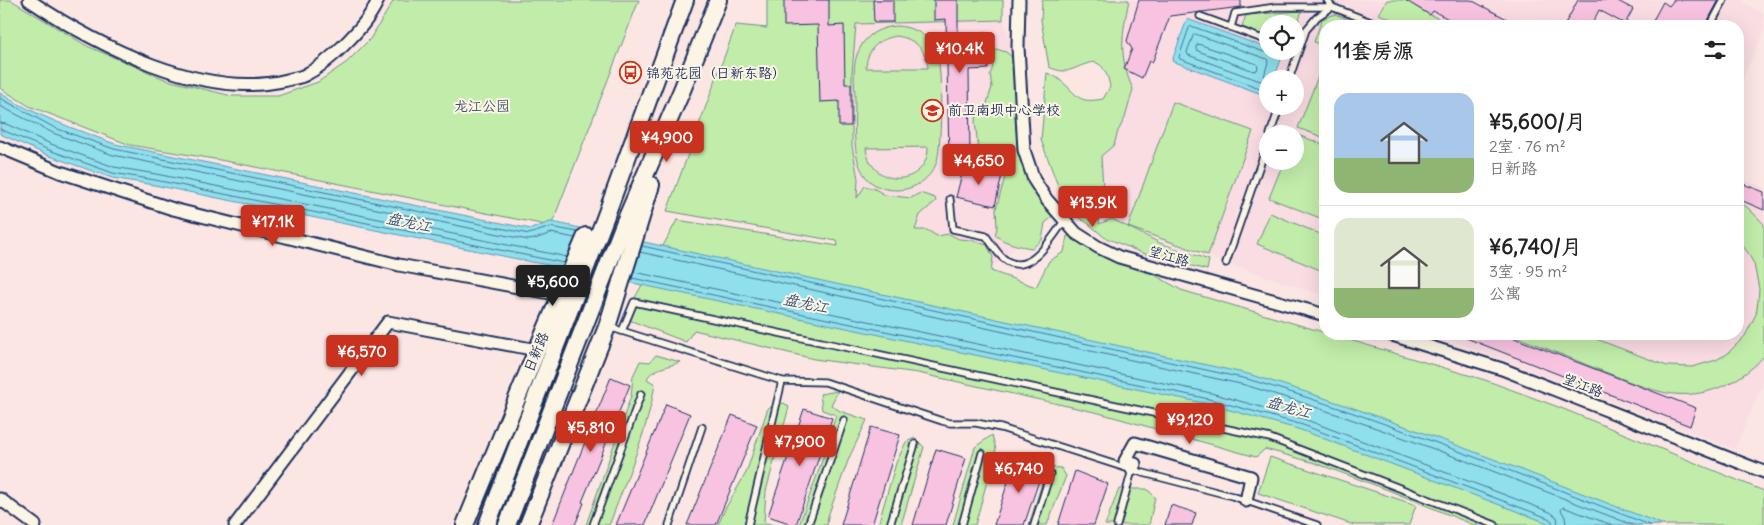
<!DOCTYPE html>
<html lang="zh">
<head>
<meta charset="utf-8">
<style>
  :root { --surface:#fff; --page:#f6f6f6; --text:#222; --muted:#767676; --line:#e0e0e0; --accent:#c8321e }
  body { margin:0; font-family:Delius,"LXGW WenKai TC",sans-serif; background:var(--page); color:var(--text); height:100vh; display:flex; flex-direction:column; font-size:19px; white-space:nowrap }
  * { box-sizing:border-box; margin:0 }
  p { font-size:16px; color:var(--muted) }
  .icon { flex:none; width:28px; height:28px; fill:none; stroke:currentColor; stroke-width:2; stroke-linecap:round; stroke-linejoin:round }
  .map { position:relative; flex:1; overflow:hidden }
  .drawer { position:absolute; left:1319px; top:20px; width:425px; height:320px; display:flex; flex-direction:column; background:var(--surface); border-radius:20px; box-shadow:0 5px 20px #0002 }
  .drawer>* { flex:none }
  .controls { position:absolute; left:1259px; top:15px; display:grid; gap:10px }
  .controls a { display:grid; place-items:center; width:45px; height:45px; border-radius:50%; background:var(--surface); box-shadow:0 5px 20px #0002; font-size:25px }
  .price { position:absolute; translate:-50% -42px; padding:0 11px; border-radius:5px; background:var(--accent); color:#fff; font-size:16px; line-height:32px; filter:drop-shadow(0 1px 2px #0008) }
  .price::after { content:''; position:absolute; left:50%; top:30px; width:15px; height:11px; margin-left:-8px; background:inherit; clip-path:polygon(0 0,100% 0,50% 100%) }
  .price.on { background:#222; color:#fff }
  ul { padding:0; list-style:none }
  li { display:flex; align-items:center; gap:15px; height:125px; padding:0 15px }
  li+li { border-top:1px solid var(--line) }
  li span { display:grid; place-items:center; flex:none; width:140px; height:100px; border-radius:15px; color:#555 }
  li>.icon { margin-inline-start:auto }
  span .icon { width:60px; height:60px; fill:#fffc; stroke-width:1 }
  li b { font-size:21px }
  h2 { display:flex; justify-content:space-between; align-items:center; height:60px; padding:0 15px; font-size:21px }
  .map>svg:first-child { display:block }
  .built { fill:#fadce3; fill-rule:evenodd }
  .green { fill:#c1eca9; stroke:#6e8e84; fill-rule:evenodd }
  .water { fill:#8fdfec; stroke:#6199b3 }
  .lines { fill:none; stroke-linecap:round; stroke-linejoin:round }
  .shore { stroke:#497597; stroke-width:1 }
  .building { fill:#f8c3e0; stroke:#1b2f5e }
  .service-casing { stroke:#1b2f5e; stroke-width:9 }
  .minor-casing { stroke:#1b2f5e; stroke-width:15 }
  .secondary-casing { stroke:#1b2f5e; stroke-width:20 }
  .service { stroke:#fcf5e5; stroke-width:5.5 }
  .minor { stroke:#fcf5e5; stroke-width:11 }
  .secondary { stroke:#fcf5e5; stroke-width:16 }
  .labels { text-anchor:middle; dominant-baseline:central; stroke-width:4; stroke-linejoin:round; paint-order:stroke }
  .poi-label { font-size:14px; fill:#1b2f5e; stroke:#fcf5e5; text-anchor:start }
  .park-label { font-size:14px; fill:#3c556d; stroke:#fcf5e5 }
  .street-label { font-size:14px; fill:#1b2f5e; stroke:#fcf5e5 }
  .water-label { font-size:15px; font-style:italic; fill:#32527a; stroke:#fcf5e5 }
</style>
</head>
<body>
<div class="map">
<svg width="1764" height="525" viewBox="0 0 1764 525">
  <rect width="100%" height="100%" fill="#fbe6e4"/>
  <filter id="ink" filterUnits="userSpaceOnUse"><feTurbulence type="fractalNoise" baseFrequency=".02" numOctaves="2"/><feDisplacementMap in="SourceGraphic" scale="10" xChannelSelector="R" yChannelSelector="G"/><feConvolveMatrix kernelMatrix="1 2 1 2 8 2 1 2 1" color-interpolation-filters="sRGB"/></filter>
  <g filter="url(#ink)">
    <g class="built">
      <path d="M1117 0H1743V2L1764 14V31L1738 90V26H1325V296L1089 217 1093 180 1112 124ZM1268 24H1295V51H1268ZM1268 79H1295V106H1268ZM1268 134H1295V161H1268Z"/>
      <polygon points="1003,20 1012,41 1014,248 994,266 853,244 858,180 852,146 852,73 856,24"/>
      <polygon points="1738,176 1764,188 1764,380 1735,449 1435,334 1738,334"/>
    </g>
    <g class="green">
      <polygon points="0,0 11,0 87,46 167,80 232,96 278,96 318,82 347,62 370,39 394,0 639,0 551,226 220,160 130,145 29,106 0,88"/>
      <polygon points="767,0 1003,0 1003,20 856,24 852,73 852,146 858,179 857,198 865,186 875,189 885,195 911,198 920,193 935,198 936,201 920,215 915,230 927,230 937,236 949,234 959,239 971,240 987,245 993,257 991,271 1036,287 1049,261 1064,252 1067,236 1096,241 1181,290 1485,380 1561,408 1764,491 1764,525 1474,525 1388,490 1315,463 1265,449 1256,457 1099,413 918,373 814,359 694,330 686,342 624,318 677,220 838,246 837,241 667,211 736,25 767,28"/>
      <path d="M1042 0H1129C1122 34 1118 57 1133 89L1125 118 1118 131 1114 145 1101 156 1103 188 1099 224 1112 219 1160 243 1209 260 1207 270 1142 253 1104 237 1089 224 1076 216 1058 186 1041 140 1047 73C1052 75 1057 77 1061 81 1079 95 1076 104 1103 99L1110 87C1108 75 1102 57 1086 64 1079 66 1071 71 1064 71 1059 71 1053 69 1049 67L1041 20Z"/>
      <path d="M1387 0H1411L1412 4C1423 12 1435 17 1448 23L1447 26H1407L1379 14Z"/>
      <polygon points="1302,11 1295,31 1295,24 1268,24 1267,37 1242,27 1246,15"/>
      <polygon points="1335,14 1364,26 1325,26 1325,43 1321,45 1314,42 1322,19"/>
      <path d="M897 26C909 27 921 31 930 41 934 46 937 52 938 58 942 73 942 151 936 164 930 179 914 190 897 190 847 190 855 134 855 100 855 84 851 63 860 48 867 34 881 27 897 26ZM897 36C915 39 926 49 928 68H866C867 49 878 39 897 36ZM928 147C928 187 871 190 866 148Z"/>
      <path d="M996 49 1006 52 1014 59 1016 131 1020 146 1019 157 1028 170 1058 206 1050 219 1045 223 1042 240 1032 248C1019 246 1006 244 995 235L997 228 996 209 1005 177 998 169 979 156 975 121 979 110 986 106 992 87 990 74C994 68 993 58 996 49Z"/>
      <polygon points="1324,61 1325,61 1325,138 1298,128"/>
      <polygon points="1173,102 1253,131 1208,255 1128,227"/>
      <polygon points="1295,134 1325,145 1325,220 1269,198 1284,161 1295,161"/>
      <path d="M1738 201 1748 208 1764 224V356C1738 386 1697 402 1658 391 1637 386 1617 376 1597 369 1568 357 1538 345 1509 334H1583L1667 366 1692 367 1716 360 1727 354 1745 336 1756 314 1758 301 1759 289 1754 264 1748 253 1738 239Z"/>
      <polygon points="1270,213 1325,236 1325,272 1257,244"/>
      <path d="M656 355 680 362C669 367 651 368 647 379L655 384C648 430 628 474 612 518L609 525H586L631 396 633 376 640 361 650 362Z"/>
      <polygon points="838,391 831,405 840,411 867,420 849,458 828,516 827,525 799,525 821,464 836,415 822,410 820,394"/>
      <polygon points="784,403 789,407 766,491 764,522 773,525 718,525 725,509 746,473 768,408"/>
      <polygon points="992,435 996,449 975,525 953,525 975,447"/>
      <polygon points="915,438 924,447 901,525 878,525 896,463 906,442"/>
      <polygon points="1270,457 1416,505 1409,525 1354,525 1258,493"/>
      <polygon points="1047,467 1061,468 1066,476 1047,525 1029,525"/>
      <polygon points="1119,489 1147,489 1155,497 1149,525 1105,525"/>
    </g>
    <g class="water">
      <polygon points="1187,19 1267,48 1268,51 1276,51 1283,54 1274,79 1268,79 1267,96 1172,61"/>
      <path d="M0 93C36 116 75 129 115 144L531 229 550 222 557 223 1248 374C1389 416 1526 472 1664 525H1553L1301 430 1208 404 542 264 154 185 112 178 47 155 0 134Z"/>
    </g>
    <g class="lines">
      <g class="shore">
        <polygon points="1195,34 1267,59 1268,62 1263,80 1260,81 1188,55 1187,52 1193,36"/>
        <polygon points="1198,44 1257,64 1258,67 1257,70 1254,71 1198,51 1196,48"/>
        <polyline points="1268,91 1180,59 1179,57 1189,28 1191,26 1264,52 1270,51"/>
        <polyline points="0,98 55,128 114,149 529,234 551,227 577,232"/>
        <polyline points="0,106 53,133 113,155 528,240 535,239 551,233 575,238"/>
        <polyline points="0,123 6,124 51,144 114,167 156,174 567,257"/>
        <polyline points="0,129 49,150 113,173 155,180 564,263"/>
        <path d="M642 246 1247 379C1384 419 1517 474 1650 525"/>
        <path d="M640 252 1245 385C1377 424 1504 476 1633 525"/>
        <polyline points="634,272 1211,393 1304,419 1550,512 1557,517 1558,525"/>
        <polyline points="632,278 1209,399 1303,425 1548,518 1552,521 1552,525"/>
        <polyline points="1566,525 1565,517 1561,510 1563,507 1612,525"/>
      </g>
    </g>
    <g class="building">
      <polygon points="784,0 829,0 829,26 844,25 845,84 851,84 851,126 839,126 839,101 820,102 818,25 784,26"/>
      <polygon points="873,0 893,0 893,22 874,22"/>
      <polygon points="934,0 958,0 958,34 987,33 988,69 969,70 970,156 949,156 946,19 934,20"/>
      <polygon points="1139,0 1241,0 1241,7 1170,16 1152,63 1149,61 1142,78 1124,69 1132,49 1127,41"/>
      <polygon points="1405,0 1471,0 1520,26 1462,26 1433,11 1430,15"/>
      <polygon points="1578,0 1616,0 1633,9 1625,24 1599,10 1591,26 1564,26"/>
      <polygon points="1674,0 1719,0 1705,26 1650,26 1663,2 1669,6"/>
      <polygon points="964,166 1002,175 995,206 956,197"/>
      <polygon points="1738,182 1764,192 1764,210 1738,199"/>
      <polygon points="1456,334 1504,334 1696,408 1690,426"/>
      <polygon points="611,377 630,385 582,502 584,503 575,525 552,525"/>
      <polygon points="666,404 690,414 645,525 616,525"/>
      <polygon points="804,409 832,418 796,525 795,525 768,516"/>
      <polygon points="732,415 757,425 716,525 687,525"/>
      <polygon points="871,427 900,435 872,525 841,525"/>
      <polygon points="936,449 966,458 946,525 913,525"/>
      <polygon points="1016,457 1043,469 1024,525 994,525"/>
      <polygon points="1075,471 1108,484 1094,525 1058,525"/>
      <polygon points="1171,505 1196,513 1192,525 1165,525"/>
    </g>
    <g class="lines">
      <defs>
        <g id="service">
          <polyline points="1200,16 1268,41"/>
          <polyline points="1710,26 1724,0"/>
          <polyline points="1231,27 1235,13 1276,7 1332,7 1327,0"/>
          <polyline points="1289,79 1306,30 1317,17 1332,7 1381,26"/>
          <polyline points="1270,134 1280,106"/>
          <path d="M950 199 953 229 986 236C991 243 997 253 1003 258 1029 280 1052 237 1065 220"/>
          <polyline points="1226,263 1268,142"/>
          <polyline points="609,327 782,381 825,382 942,421 950,423 976,423 1001,428 1132,470 1232,496 1317,525"/>
          <polyline points="622,331 634,302 1270,438 1495,525"/>
          <polyline points="593,525 641,394"/>
          <polyline points="669,525 702,427"/>
          <polyline points="748,525 782,381"/>
          <polyline points="808,525 844,420"/>
          <polyline points="890,525 915,444"/>
          <polyline points="962,525 982,453"/>
          <polyline points="1034,525 1050,474"/>
          <polyline points="1117,525 1132,470"/>
        </g>
        <g id="minor">
          <path d="M29 0C96 45 204 101 287 80 293 78 300 78 305 75 319 68 333 56 344 45 358 31 370 18 378 0"/>
          <polyline points="1019,0 1018,47 1024,150 1034,180 1047,200 1076,233 1098,247 1119,257 1325,315"/>
          <polyline points="0,147 60,172 173,209 399,265 561,295"/>
          <polyline points="1389,334 1502,369 1764,472"/>
          <polyline points="1132,470 1135,464 1125,461 1135,443 1251,477 1246,501"/>
          <polyline points="0,499 35,525"/>
          <polyline points="235,525 388,322 537,350"/>
        </g>
        <g id="secondary">
          <polyline points="465,525 537,350 586,236"/>
          <polyline points="487,525 605,218 685,0"/>
          <polyline points="507,525 624,224 682,90 718,0"/>
          <polyline points="528,525 607,327 651,185"/>
        </g>
      </defs>
      <use href="#service" class="service-casing"/>
      <use href="#minor" class="minor-casing"/>
      <use href="#secondary" class="secondary-casing"/>
      <use href="#service" class="service"/>
      <use href="#minor" class="minor"/>
      <use href="#secondary" class="secondary"/>
    </g>
  </g>
  <defs>
    <symbol id="bus-ring" viewBox="-11 -11 22 22"><circle r="9.5" fill="#fcf5e5" stroke="#c8321e" stroke-width="1.5"/><path d="M-5-6H5V4H4V6H2V4H-2V6H-4V4H-5ZM-3.5-4V0h7V-4ZM-3.5 1.2v1.5H-2V1.2ZM2 1.2v1.5H3.5V1.2Z" fill="#c8321e"/></symbol>
    <symbol id="school-ring" viewBox="-11 -11 22 22"><circle r="9.5" fill="#fcf5e5" stroke="#c8321e" stroke-width="1.5"/><path d="M0-5L7-2L0 1L-7-2ZM-4 1L0 2.5L4 1V4Q0 6-4 4Z" fill="#c8321e"/></symbol>
  </defs>
  <g fill-rule="evenodd">
    <use href="#bus-ring" x="618" y="60" width="25" height="25"/>
    <use href="#school-ring" x="920" y="98" width="25" height="25"/>
  </g>
  <g class="labels">
    <g class="poi-label">
      <text x="646" y="73">锦苑花园（日新东路）</text>
      <text x="948" y="110">前卫南坝中心学校</text>
    </g>
    <g class="park-label">
      <text x="482" y="106">龙江公园</text>
    </g>
    <g class="street-label">
      <text transform="translate(1169 256) rotate(16)">望江路</text>
      <text transform="translate(536 352) rotate(-67)">日新路</text>
      <text transform="translate(1583 385) rotate(21)">望江路</text>
    </g>
    <g class="water-label">
      <text transform="translate(409 222) rotate(12)">盘龙江</text>
      <text transform="translate(806 303) rotate(12)">盘龙江</text>
      <text transform="translate(1289 407) rotate(16)">盘龙江</text>
    </g>
  </g>
</svg>
<div class="controls">
<a><svg class="icon" aria-label="locate" viewBox="0 0 24 24"><circle cx="12" cy="12" r="6"/><path d="M12 2v4M12 18v4M2 12h4M18 12h4"/></svg></a>
<a>+</a>
<a>−</a>
</div>
<b class="price" style="left:960px;top:74px">¥10.4K</b>
<b class="price" style="left:667px;top:163px">¥4,900</b>
<b class="price" style="left:979px;top:186px">¥4,650</b>
<b class="price" style="left:1093px;top:228px">¥13.9K</b>
<b class="price" style="left:273px;top:247px">¥17.1K</b>
<b class="price on" style="left:553px;top:307px">¥5,600</b>
<b class="price" style="left:362px;top:377px">¥6,570</b>
<b class="price" style="left:1190px;top:445px">¥9,120</b>
<b class="price" style="left:591px;top:453px">¥5,810</b>
<b class="price" style="left:800px;top:467px">¥7,900</b>
<b class="price" style="left:1019px;top:494px">¥6,740</b>
<section class="drawer">
<h2>11套房源<svg class="icon" aria-label="filters" viewBox="0 0 24 24"><path d="M4 7h16M4 17h16"/><circle cx="9" cy="7" r="2"/><circle cx="15" cy="17" r="2"/></svg></h2>
<ul>
<li><span style="background:linear-gradient(#a9c7e8 65%,#8fb573 0)"><svg class="icon" aria-label="home" viewBox="0 0 24 24"><path d="M3 11l9-7 9 7M6 9v11h12V9"/></svg></span><div><b>¥5,600/月</b><p>2室 · 76 m²</p><p>日新路</p></div></li>
<li><span style="background:linear-gradient(#dfe7d0 70%,#8fb573 0)"><svg class="icon" aria-label="home" viewBox="0 0 24 24"><path d="M3 11l9-7 9 7M6 9v11h12V9"/></svg></span><div><b>¥6,740/月</b><p>3室 · 95 m²</p><p>公寓</p></div></li>
</ul>
</section>
</div>
</body>
</html>
